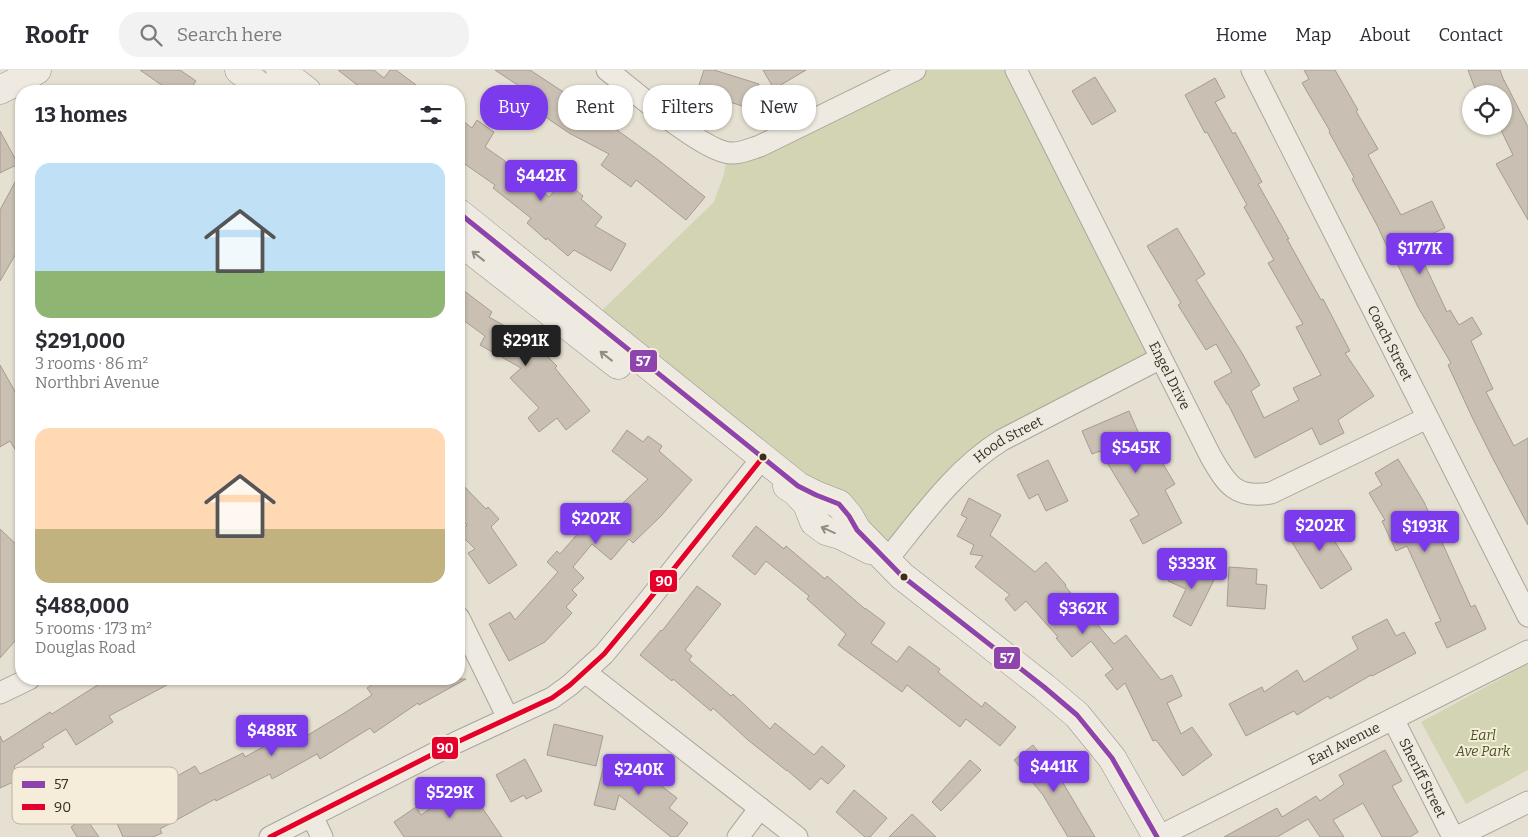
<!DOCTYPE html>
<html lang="en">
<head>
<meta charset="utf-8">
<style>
  :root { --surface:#fff; --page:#f2f2f3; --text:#2b2b33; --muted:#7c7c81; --line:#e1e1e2; --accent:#7c3aed }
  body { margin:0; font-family:Bitter,serif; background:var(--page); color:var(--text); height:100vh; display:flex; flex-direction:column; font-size:19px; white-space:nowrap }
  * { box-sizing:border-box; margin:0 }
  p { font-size:16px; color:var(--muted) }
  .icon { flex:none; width:28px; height:28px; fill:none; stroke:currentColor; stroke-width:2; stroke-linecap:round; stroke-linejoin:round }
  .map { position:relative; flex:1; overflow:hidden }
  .side { position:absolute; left:15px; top:15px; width:450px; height:600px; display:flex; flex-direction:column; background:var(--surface); border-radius:20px; box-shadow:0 1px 4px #0004 }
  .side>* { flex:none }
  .banner { position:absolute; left:480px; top:15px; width:475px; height:45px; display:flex; gap:10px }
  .buttons { position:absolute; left:1462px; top:15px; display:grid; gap:10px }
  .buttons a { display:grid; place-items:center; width:50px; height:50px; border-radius:50%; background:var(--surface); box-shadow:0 1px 4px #0004; font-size:25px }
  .price { position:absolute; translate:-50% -42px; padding:0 11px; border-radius:5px; background:var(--accent); color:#fff; font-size:16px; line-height:32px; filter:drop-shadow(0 1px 2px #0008) }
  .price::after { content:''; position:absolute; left:50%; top:30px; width:15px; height:11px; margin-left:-8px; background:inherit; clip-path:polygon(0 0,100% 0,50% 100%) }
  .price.on { background:#222; color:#fff }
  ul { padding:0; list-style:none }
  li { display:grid; align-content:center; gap:10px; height:265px; padding:0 20px }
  li span { display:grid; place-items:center; height:155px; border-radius:15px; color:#555 }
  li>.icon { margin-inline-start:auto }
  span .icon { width:90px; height:90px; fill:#fffc; stroke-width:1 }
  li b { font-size:21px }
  h2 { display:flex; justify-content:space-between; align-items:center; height:60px; padding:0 20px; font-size:21px }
  .pill { padding:0 18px; border-radius:20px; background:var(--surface); box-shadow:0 1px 4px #0004; font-size:18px; line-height:45px }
  .pill.on { background:var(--accent); color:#fff }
  header { display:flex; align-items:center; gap:30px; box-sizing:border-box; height:70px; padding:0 25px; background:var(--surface); border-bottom:1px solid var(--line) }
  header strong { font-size:24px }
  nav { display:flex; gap:28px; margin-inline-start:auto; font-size:18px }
  .search { width:350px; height:45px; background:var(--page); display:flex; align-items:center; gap:12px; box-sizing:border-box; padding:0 18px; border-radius:20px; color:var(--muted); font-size:19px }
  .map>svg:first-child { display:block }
  .green { fill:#d3d4b4 }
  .building { fill:#c9bfb2; stroke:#a69c90 }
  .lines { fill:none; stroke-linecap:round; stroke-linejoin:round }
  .street-casing { stroke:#aba599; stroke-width:23 }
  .secondary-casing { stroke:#9a948a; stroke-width:29 }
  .street { stroke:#eeeae2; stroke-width:21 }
  .secondary { stroke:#eeeae2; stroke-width:28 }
  .bus-1-casing { stroke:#f5edd9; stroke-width:9 }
  .bus-2-casing { stroke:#f5edd9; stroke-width:9 }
  .bus-1 { stroke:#8e44ad; stroke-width:5 }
  .bus-2 { stroke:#e4002b; stroke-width:5 }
  .oneway { stroke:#948c82 }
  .bus-dot { fill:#3a2e21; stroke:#f5edd9; stroke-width:2 }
  .labels { text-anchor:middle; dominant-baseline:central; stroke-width:4; stroke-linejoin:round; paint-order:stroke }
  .street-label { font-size:14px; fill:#3a2e21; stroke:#f5edd9 }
  .park-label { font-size:14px; font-style:italic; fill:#495529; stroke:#f5edd9 }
  .key { fill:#f5edd9; stroke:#bdb4a2; stroke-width:1 }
  .key-label { font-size:14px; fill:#3a2e21 }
  .line-badge { stroke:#f5edd9; stroke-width:2 }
  .badge-label { font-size:14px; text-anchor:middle; font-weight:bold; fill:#fff }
</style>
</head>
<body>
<header>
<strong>Roofr</strong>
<div class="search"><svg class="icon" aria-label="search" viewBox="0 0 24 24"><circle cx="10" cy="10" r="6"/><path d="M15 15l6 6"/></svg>Search here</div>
<nav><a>Home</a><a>Map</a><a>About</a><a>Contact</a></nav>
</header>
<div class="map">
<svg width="1528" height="767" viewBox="0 0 1528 767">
  <rect width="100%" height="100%" fill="#e5e0d1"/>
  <g class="green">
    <polygon points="915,0 1016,0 1161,288 1002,370 886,491 857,460 592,250 714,132 724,104 728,83"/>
    <polygon points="1528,594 1528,700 1466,734 1421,652"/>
  </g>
  <g class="building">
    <polygon points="140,0 180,0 196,11 189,21 170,21"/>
    <polygon points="338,0 374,0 384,8 390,0 396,0 424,21 365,21"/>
    <polygon points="495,0 530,0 574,29 570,34 617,60 657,89 705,127 686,150 636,110 631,117 601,95 609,84 569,63 525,33 531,24"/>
    <polygon points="704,0 714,0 759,14 751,39 697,21"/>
    <polygon points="763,0 806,0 774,19"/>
    <polygon points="1304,0 1335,0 1358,40 1356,41 1378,79 1368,85 1401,145 1432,131 1445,158 1414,172 1447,242 1450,240 1459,255 1472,247 1482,264 1471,271 1493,319 1486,322 1514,376 1528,368 1528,455 1492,387 1472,347 1448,295 1451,293 1418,237 1392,183 1390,183 1377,155 1352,109 1354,107 1329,62 1330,61 1302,13 1309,9"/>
    <polygon points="1468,0 1500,0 1504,11 1504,10 1528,57 1528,150 1496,94 1513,85 1499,56 1504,56 1504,24 1477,24"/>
    <polygon points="1095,7 1116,41 1092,55 1072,21"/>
    <polygon points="1215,8 1225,27 1215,32 1233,64 1235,62 1262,112 1258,114 1289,169 1287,169 1321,230 1323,229 1350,281 1345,283 1374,326 1338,350 1344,363 1320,375 1312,358 1255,388 1228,334 1227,334 1214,312 1232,302 1216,274 1206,280 1178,235 1181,233 1147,176 1177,158 1205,204 1196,210 1242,283 1260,315 1251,321 1264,348 1299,330 1293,318 1321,305 1296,257 1303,254 1268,193 1274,190 1244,137 1247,135 1207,62 1205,63 1185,25"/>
    <polygon points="459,48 472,58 477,50 494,62 485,77 505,91 505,92 549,127 564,110 583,126 581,129 602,147 595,156 626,174 611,201 574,180 568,186 547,168 546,170 527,153 531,148 493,118 495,115 459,90"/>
    <polygon points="0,61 18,94 0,103"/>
    <polygon points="21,101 21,175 0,211 0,140"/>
    <polygon points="459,217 492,242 489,247 533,272 557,296 555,298 590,341 566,360 557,348 539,362 528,348 539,338 510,308 521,298 480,275 485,266 459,247"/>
    <polygon points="0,295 21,332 21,389 10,371 0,377"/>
    <polygon points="1129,341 1145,378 1151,374 1175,414 1165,420 1182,453 1143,474 1130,450 1139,445 1100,381 1092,384 1082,361"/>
    <polygon points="627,360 643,372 648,366 662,376 659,381 692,410 661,446 633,473 629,469 611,490 592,474 573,497 584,508 572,520 577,525 566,537 572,543 545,572 509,591 489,554 510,542 515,550 558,502 547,492 557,481 560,484 595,444 604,451 648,409 612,381"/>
    <polygon points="1398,389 1424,432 1471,537 1475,535 1486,559 1447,578 1435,553 1441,551 1407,476 1396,481 1382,451 1385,450 1369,423 1382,415 1375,403"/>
    <polygon points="1048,390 1068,431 1046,441 1038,424 1029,429 1017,405"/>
    <polygon points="459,411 486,439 488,437 499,449 491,457 517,495 489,514 468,483 475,479 459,463 467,455 459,446"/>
    <polygon points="969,428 1001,445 990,465 1035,502 1046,492 1066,515 1065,516 1114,574 1126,565 1161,610 1172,605 1182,626 1167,633 1181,664 1192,657 1212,685 1183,706 1156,670 1153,671 1125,613 1117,620 1105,605 1113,599 1091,571 1072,587 1056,568 1058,567 1026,531 1015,541 1005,529 1010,525 975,497 983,486 970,484 974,475 957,466 967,448 961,445"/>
    <polygon points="1319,446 1352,499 1321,519 1288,466"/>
    <polygon points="756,456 784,479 786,476 825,509 827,506 865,539 865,538 885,553 871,573 897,592 909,576 940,599 938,602 982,637 985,632 1016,657 1000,676 966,649 960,657 907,615 902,622 838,575 846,564 807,529 809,526 766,491 755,505 732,486"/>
    <polygon points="0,459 21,479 21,564 0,588"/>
    <polygon points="1193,492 1217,504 1191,556 1173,546 1186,519 1168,511 1177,493 1189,499"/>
    <polygon points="1229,497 1257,499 1256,514 1267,515 1265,539 1227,536"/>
    <polygon points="697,516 721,534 685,580 692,586 689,590 731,626 733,624 770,659 775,653 814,685 822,676 845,696 828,714 821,708 810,720 787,700 787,701 748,670 713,638 711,641 673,609 672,611 640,585 661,560 662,561"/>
    <polygon points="1387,549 1396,566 1404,562 1416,583 1372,606 1371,605 1330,629 1328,626 1297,645 1294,641 1246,666 1229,634 1262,617 1264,622 1297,600 1304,612 1358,579 1352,567"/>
    <polygon points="107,609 122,609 124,614 134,609 178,609 109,646 113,652 76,675 66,659 42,674 44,677 14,696 20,709 0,718 0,666 3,672 50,642 52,644"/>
    <polygon points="381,609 466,609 419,635 418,633 374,663 370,658 320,689 317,684 272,709 270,704 216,731 215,729 160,759 162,763 153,767 123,767 110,737 127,730 129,733 195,696 200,704 243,683 245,687 279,668 274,660 293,649 303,668 346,642 372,625 367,618"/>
    <polygon points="554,654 603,666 596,696 547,685"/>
    <polygon points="1033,675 1063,713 1095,767 1068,767 1043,725 1014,690"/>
    <polygon points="1385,680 1402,711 1392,716 1418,762 1410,767 1382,767 1363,733 1333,750 1344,767 1320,767 1308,749 1277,767 1224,767 1277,738 1282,747 1316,726 1320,731 1344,714 1339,705"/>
    <polygon points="525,689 542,721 526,729 524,725 511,732 496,705"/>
    <polygon points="970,690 981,700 941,741 932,732"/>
    <polygon points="605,691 656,704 654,710 677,728 669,738 688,753 677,767 671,767 619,725 615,740 594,735"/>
    <polygon points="466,714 502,767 404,767 394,752 416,737 421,745"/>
    <polygon points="854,720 887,748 870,767 865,767 836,742"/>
    <polygon points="912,744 936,767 889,767"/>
    <polygon points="85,747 99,767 77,767 71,757"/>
  </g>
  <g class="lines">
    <defs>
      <g id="street">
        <path d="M607 0C632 19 702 81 730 83 740 84 750 79 760 76L915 0"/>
        <path id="s1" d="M1016 0 1211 387C1227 415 1236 429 1271 423L1427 348"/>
        <path id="s2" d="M1252 0 1528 546"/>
        <path id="s3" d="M886 491C921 448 955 399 1002 370L1161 288"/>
        <polyline points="459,548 508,648"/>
        <polyline points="585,602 797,767"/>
        <polyline points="0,623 29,609"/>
        <path id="s4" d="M1393 649 1453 767"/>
        <polyline points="312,746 322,767"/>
        <polyline points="270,767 455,673 552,628 570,615 604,584 644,536 763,387"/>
        <polyline points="738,767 760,738"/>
        <path id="s5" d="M1158 767 1528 581"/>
        <polyline points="1457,767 1528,732"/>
      </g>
      <g id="secondary">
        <polyline points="239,0 266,21"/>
        <polyline points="280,0 307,21"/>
        <polyline points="0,20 26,7 37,0"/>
        <polyline points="459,143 798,416 816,425 839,434 849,446 857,460 902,506 1044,617 1077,645 1112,688 1157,767"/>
        <polyline points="459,171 618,295"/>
        <polyline points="787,416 796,422 807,434 814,452 826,461 840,465 870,480"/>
      </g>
    </defs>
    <use href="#street" class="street-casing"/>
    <use href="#secondary" class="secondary-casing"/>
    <use href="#street" class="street"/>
    <use href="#secondary" class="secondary"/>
    <defs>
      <polyline id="bus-1" points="459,143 798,416 816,425 839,434 849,446 857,460 902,506 1044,617 1077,645 1112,688 1157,767"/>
      <polyline id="bus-2" points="270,767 455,673 552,628 570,615 604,584 644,536 763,387"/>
    </defs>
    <use href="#bus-1" class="bus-1-casing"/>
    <use href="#bus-2" class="bus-2-casing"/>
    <use href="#bus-1" class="bus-1"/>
    <use href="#bus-2" class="bus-2"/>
  </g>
  <defs><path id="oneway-shaft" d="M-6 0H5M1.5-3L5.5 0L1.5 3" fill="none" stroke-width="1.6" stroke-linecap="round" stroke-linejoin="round" transform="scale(1.25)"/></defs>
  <g class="oneway">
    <use href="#oneway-shaft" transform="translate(478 186) rotate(-142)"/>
    <use href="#oneway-shaft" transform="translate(606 286) rotate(-142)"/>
    <use href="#oneway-shaft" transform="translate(828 460) rotate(-156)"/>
  </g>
  <g class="bus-dot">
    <circle cx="763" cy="387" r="4.5"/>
    <circle cx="904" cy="507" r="4.5"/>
  </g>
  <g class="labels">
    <g class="street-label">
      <text stroke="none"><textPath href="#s2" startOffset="306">Coach Street</textPath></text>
      <text stroke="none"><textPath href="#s1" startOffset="342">Engel Drive</textPath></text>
      <text stroke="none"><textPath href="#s3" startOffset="174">Hood Street</textPath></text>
      <text stroke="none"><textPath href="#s5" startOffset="208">Earl Avenue</textPath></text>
      <text stroke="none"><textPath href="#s4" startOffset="66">Sheriff Street</textPath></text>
    </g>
    <g class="park-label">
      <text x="1483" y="665">Earl<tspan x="1483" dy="16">Ave Park</tspan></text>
    </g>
  </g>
  <rect x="12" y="697" width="166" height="57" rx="8" class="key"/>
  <rect x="22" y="711" width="23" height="7" fill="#8e44ad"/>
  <rect x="22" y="734" width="23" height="6" fill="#e4002b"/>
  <g class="key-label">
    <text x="54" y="719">57</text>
    <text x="54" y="742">90</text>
  </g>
  <g class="line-badge">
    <rect x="629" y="279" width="29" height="24" rx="5" fill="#8e44ad"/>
    <rect x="649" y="499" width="29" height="24" rx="5" fill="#e4002b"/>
    <rect x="993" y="576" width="28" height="24" rx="5" fill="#8e44ad"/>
    <rect x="431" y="666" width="28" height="24" rx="5" fill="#e4002b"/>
  </g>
  <g class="badge-label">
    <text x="643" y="296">57</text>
    <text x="664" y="516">90</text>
    <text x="1007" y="593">57</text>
    <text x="445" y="683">90</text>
  </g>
</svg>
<div class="buttons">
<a><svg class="icon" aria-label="locate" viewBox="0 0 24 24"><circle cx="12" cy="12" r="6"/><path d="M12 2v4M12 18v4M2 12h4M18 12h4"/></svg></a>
</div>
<b class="price" style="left:541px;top:132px">$442K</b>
<b class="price" style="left:1420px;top:205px">$177K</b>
<b class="price on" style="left:526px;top:297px">$291K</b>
<b class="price" style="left:1136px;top:404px">$545K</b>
<b class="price" style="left:596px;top:475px">$202K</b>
<b class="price" style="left:1320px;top:482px">$202K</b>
<b class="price" style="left:1425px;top:483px">$193K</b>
<b class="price" style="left:1192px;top:520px">$333K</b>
<b class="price" style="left:1083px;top:565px">$362K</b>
<b class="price" style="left:272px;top:687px">$488K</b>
<b class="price" style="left:1054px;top:723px">$441K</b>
<b class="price" style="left:639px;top:726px">$240K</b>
<b class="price" style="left:450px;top:749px">$529K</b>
<div class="banner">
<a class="pill on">Buy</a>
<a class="pill">Rent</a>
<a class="pill">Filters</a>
<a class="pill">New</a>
</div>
<section class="side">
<h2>13 homes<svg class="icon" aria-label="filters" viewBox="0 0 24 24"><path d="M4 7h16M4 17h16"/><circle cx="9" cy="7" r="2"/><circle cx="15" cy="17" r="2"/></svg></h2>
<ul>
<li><span style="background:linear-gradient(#bfe0f5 70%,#8fb573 0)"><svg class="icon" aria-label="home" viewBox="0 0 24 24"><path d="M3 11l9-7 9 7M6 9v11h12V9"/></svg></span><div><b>$291,000</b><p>3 rooms · 86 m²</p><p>Northbri Avenue</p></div></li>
<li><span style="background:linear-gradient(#ffd9b3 65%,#c2b280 0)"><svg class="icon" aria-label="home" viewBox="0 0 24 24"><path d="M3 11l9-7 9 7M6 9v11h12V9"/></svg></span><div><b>$488,000</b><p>5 rooms · 173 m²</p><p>Douglas Road</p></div></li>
</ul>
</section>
</div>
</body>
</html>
